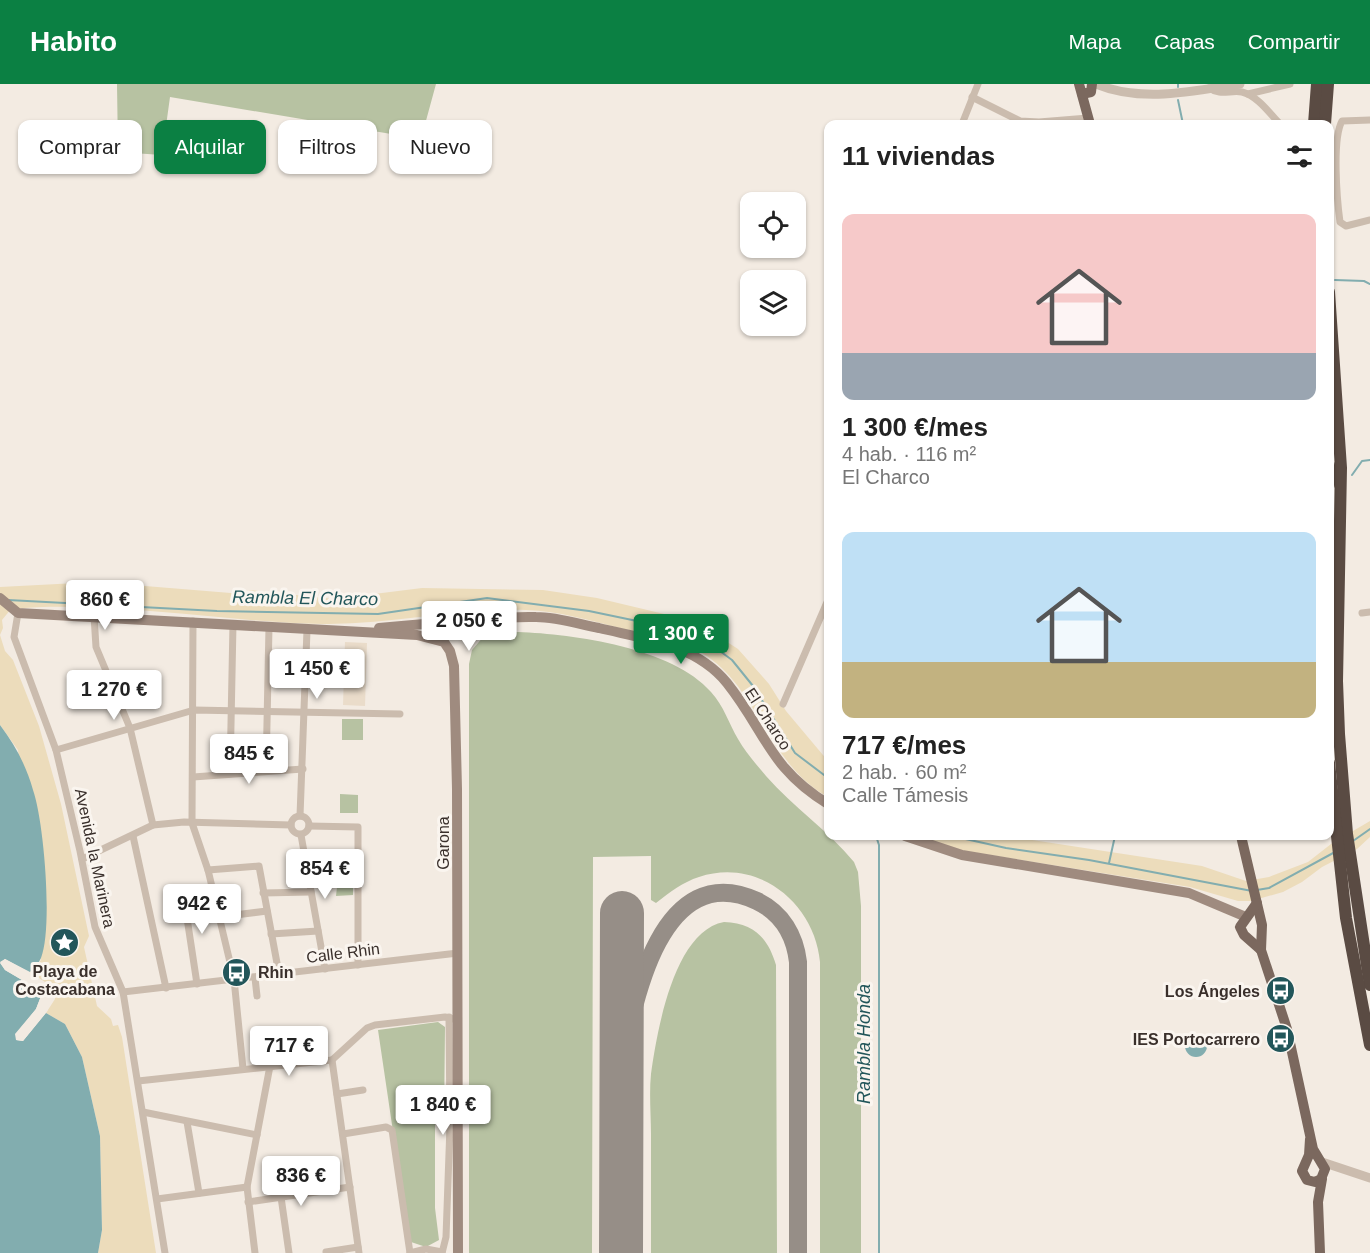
<!DOCTYPE html>
<html lang="es">
<head>
<meta charset="utf-8">
<style>
  :root { --surface:#fff; --page:#f6f6f6; --text:#222; --muted:#767676; --accent:#0b8043 }
  body { margin:0; font-family:Helvetica,sans-serif; background:var(--page); color:var(--text); height:100vh; display:flex; flex-direction:column; font-size:22px; white-space:nowrap }
  * { box-sizing:border-box; margin:0 }
  p { font-size:20px; color:var(--muted) }
  .icon { flex:none; width:33px; height:33px; fill:none; stroke:currentColor; stroke-width:2; stroke-linecap:round; stroke-linejoin:round }
  .map { position:relative; flex:1; overflow:hidden }
  .panel { position:absolute; left:824px; top:36px; width:510px; height:720px; display:flex; flex-direction:column; background:var(--surface); border-radius:12px; box-shadow:0 2px 4px #0004 }
  .panel>* { flex:none }
  .banner { position:absolute; left:18px; top:36px; width:570px; height:54px; display:flex; gap:12px }
  .tools { position:absolute; left:740px; top:108px; display:grid; gap:12px }
  .tools a { display:grid; place-items:center; width:66px; height:66px; border-radius:12px; background:var(--surface); box-shadow:0 2px 4px #0004; font-size:30px }
  .price { position:absolute; translate:-50% -51px; padding:0 14px; border-radius:6px; background:#fff; color:#222; font-size:20px; line-height:39px; filter:drop-shadow(0 2px 3px #0008) }
  .price::after { content:''; position:absolute; left:50%; top:36px; width:18px; height:14px; margin-left:-9px; background:inherit; clip-path:polygon(0 0,100% 0,50% 100%) }
  .price.active { background:var(--accent); color:#fff }
  ul { padding:0; list-style:none }
  li { display:grid; align-content:center; gap:12px; height:318px; padding:0 18px }
  li span { display:grid; place-items:center; height:186px; border-radius:12px; color:#555 }
  li>.icon { margin-inline-start:auto }
  span .icon { width:108px; height:108px; fill:#fffc; stroke-width:1 }
  li b { font-size:26px }
  h2 { display:flex; justify-content:space-between; align-items:center; height:72px; padding:0 18px; font-size:26px }
  .pill { padding:0 21px; border-radius:12px; background:var(--surface); box-shadow:0 2px 4px #0004; font-size:21px; line-height:54px }
  .pill.active { background:var(--accent); color:#fff }
  header { display:flex; align-items:center; gap:36px; box-sizing:border-box; height:84px; padding:0 30px; background:var(--accent); color:#fff }
  header strong { font-size:28px }
  nav { display:flex; gap:33px; margin-inline-start:auto; font-size:21px }
  .map>svg:first-child { display:block }
  .green { fill:#b7c2a2 }
  .sand { fill:#ecdcbb }
  .plaza { fill:#eadcca }
  .water { fill:#82adaf }
  .pier { fill:#f3ebe2 }
  .lines { fill:none; stroke-linecap:round; stroke-linejoin:round }
  .stream { stroke:#82adaf; stroke-width:2 }
  .taxiway { stroke:#968e87; stroke-width:18 }
  .runway { stroke:#968e87; stroke-width:44 }
  .minor { stroke:#cbbcae; stroke-width:7 }
  .tertiary { stroke:#cbbcae; stroke-width:9 }
  .secondary { stroke:#9f8b7f; stroke-width:10 }
  .primary { stroke:#7b685e; stroke-width:10 }
  .motorway { stroke:#5a4b43; stroke-width:12 }
  .labels { text-anchor:middle; dominant-baseline:central; stroke-width:6; stroke-linejoin:round; paint-order:stroke }
  .street-label { font-size:16px; fill:#3a302c; stroke:#faf5ef }
  .poi-label { font-size:16px; font-weight:bold; fill:#3a302c; stroke:#faf5ef; text-anchor:end }
  .water-label { font-size:18px; font-style:italic; fill:#22565a; stroke:#faf5ef }
</style>
</head>
<body>
<header>
<strong>Habito</strong>
<nav><a>Mapa</a><a>Capas</a><a>Compartir</a></nav>
</header>
<div class="map">
<svg width="1370" height="1169" viewBox="0 0 1370 1169">
  <rect width="100%" height="100%" fill="#f3ebe2"/>
  <g class="green">
    <polygon points="117,0 436,0 421,55 170,13 162,71 118,68"/>
    <path d="M518 548C574 550 673 564 711 608 724 622 729 640 738 655 746 669 756 680 766 692 793 723 828 746 854 778L858 788 861 822V1169H820V878C815 820 759 773 699 793 683 798 670 808 656 819L651 816V772L593 773 592 1169H469V580L472 566 484 552Z"/>
    <rect x="342" y="635" width="21" height="21"/>
    <polygon points="340,710 358,711 358,729 340,729"/>
    <polygon points="337,788 354,789 350,803 353,803 353,811 336,812 337,803 344,800 337,795"/>
    <path d="M724 838C754 839 768 854 776 881L777 1169H651C651 1129 651 1090 651 1050 651 1031 649 1010 651 990 657 947 674 847 724 838Z"/>
    <polygon points="438,938 445,943 444,1035 435,1035 435,1124 439,1156 426,1163 411,1158 408,1149 378,946"/>
  </g>
  <g class="sand">
    <path d="M96 498 243 510 250 506 334 515 422 504 543 506 597 514 685 535 704 543 738 565 769 600 786 627 828 677V713C767 680 759 603 702 569 678 555 651 550 624 545 592 537 559 527 526 526 458 524 391 541 323 540 220 538 113 516 11 525L2 536 3 544 0 551 5 567 13 576 39 642 61 720 89 852 84 863 97 922 111 935 113 942 118 941 122 953 156 1169H98L102 1146 100 1052 82 973 65 940 46 929 55 915 54 904 30 888 41 876 18 666 0 641V503Z"/>
    <polygon points="1370,737 1370,753 1357,765 1322,783 1302,798 1283,808 1251,817 1238,817 1190,803 959,766 919,752 1007,752 1202,782 1246,797 1269,793 1308,778 1331,760"/>
  </g>
  <polygon class="plaza" points="345,558 367,559 365,622 343,621"/>
  <g class="water">
    <path d="M0 641C15 661 26 681 33 706 44 737 53 844 41 874 39 879 34 884 30 888L5 875 0 879 5 886 39 906 41 912 36 925 16 950V956L23 957 46 929 65 940 82 973 100 1052 102 1146 98 1169H0Z"/>
    <circle cx="1196" cy="962" r="11"/>
  </g>
  <polygon class="pier" points="5,875 32,890 29,891 4,879 7,884 41,904 44,912 39,927 19,953 22,954 44,927 48,926 23,957 16,956 15,950 36,925 41,912 39,906 5,886 0,878"/>
  <g class="lines">
    <g class="stream">
      <polyline points="1178,0 1178,3"/>
      <polyline points="1178,16 1183,40"/>
      <polyline points="1335,196 1364,197 1370,200"/>
      <polyline points="1352,391 1362,377 1370,376"/>
      <polyline points="8,516 217,527 378,530 487,514 589,527 685,547 705,556 732,576 753,602 795,669 828,694"/>
      <polyline points="876,752 879,761 879,1169"/>
      <polyline points="952,752 1006,764 1089,776 1252,807"/>
      <polyline points="1353,757 1370,745"/>
      <polyline points="1109,779 1115,752"/>
      <polyline points="1257,806 1269,804 1335,768"/>
    </g>
    <path class="taxiway" d="M622 978C633 916 662 773 757 817 782 829 795 852 798 878V1169"/>
    <polyline class="runway" points="621,1169 622,829"/>
    <g class="minor">
      <path d="M1209 4C1220 12 1230 6 1242 8 1258 12 1270 30 1280 40"/>
      <polyline points="1248,10 1290,0"/>
      <polyline points="972,13 1020,37 1039,38 1088,34"/>
      <path d="M1370 36 1342 37C1332 55 1337 116 1340 138L1346 142 1370 136"/>
      <polyline points="962,40 978,0"/>
      <polyline points="18,529 14,553 56,666 80,767 95,843 123,908 165,1169"/>
      <polyline points="1362,529 1370,528"/>
      <polyline points="94,532 96,563 130,644 153,741"/>
      <polyline points="193,537 192,739 208,786 234,895 243,985"/>
      <polyline points="783,620 828,516"/>
      <polyline points="56,666 194,626 400,630"/>
      <polyline points="266,687 269,543"/>
      <polyline points="230,690 233,540"/>
      <polyline points="193,693 303,685"/>
      <circle cx="300" cy="741" r="9"/>
      <polyline points="300,732 307,546"/>
      <polyline points="309,742 358,743 358,881"/>
      <polyline points="301,751 325,885"/>
      <polyline points="133,752 166,904"/>
      <polyline points="82,775 153,741 184,738 291,741"/>
      <polyline points="208,786 259,782 279,890"/>
      <polyline points="179,809 187,834 197,900"/>
      <polyline points="263,809 311,808"/>
      <polyline points="219,833 267,827"/>
      <polyline points="271,850 318,847"/>
      <polyline points="255,894 257,912"/>
      <polyline points="123,908 458,869"/>
      <polyline points="332,976 359,1169"/>
      <polyline points="138,997 332,976 367,944 375,941 445,933 458,936"/>
      <polyline points="337,1010 363,1006"/>
      <polyline points="143,1028 257,1051"/>
      <polyline points="187,1038 199,1109"/>
      <polyline points="343,1050 386,1043 392,1046 410,1169"/>
      <polyline points="281,1113 289,1169"/>
      <polyline points="157,1115 247,1103"/>
      <polyline points="248,1118 350,1103"/>
      <polyline points="326,1168 358,1163"/>
      <polyline points="255,1169 247,1103 270,982"/>
      <polyline points="410,1169 426,1165 442,1168"/>
      <polyline points="442,1169 446,1153 450,1042 449,933"/>
    </g>
    <g class="tertiary">
      <path d="M1096 0C1142 19 1193 7 1240 0"/>
      <polyline points="1322,1078 1370,1094"/>
    </g>
    <g class="secondary">
      <polyline points="0,514 18,529 417,551 444,558 450,567 454,582 457,705 458,1169"/>
      <path d="M450 538C479 536 507 532 536 533 557 533 579 540 599 544 645 555 695 560 727 599 766 648 769 684 828 720"/>
      <polyline points="379,544 447,538 454,541 457,548"/>
      <polyline points="905,752 962,771 1189,809 1246,833"/>
    </g>
    <g class="primary">
      <polyline points="1079,0 1090,40"/>
      <polyline points="1082,10 1091,8 1092,0"/>
      <polyline points="1241,752 1262,841 1261,866 1287,945 1313,1065 1325,1085 1321,1095 1315,1098 1307,1096 1302,1087 1309,1071 1310,1055"/>
      <polyline points="1257,819 1240,843 1244,851 1261,866"/>
      <polyline points="1320,1169 1318,1118 1322,1095"/>
    </g>
    <g class="motorway">
      <polyline points="1314,40 1317,0"/>
      <polyline points="1325,40 1328,0"/>
      <polyline points="1329,208 1341,384 1337,597 1339,650 1347,750 1370,901"/>
      <polyline points="1329,381 1329,401"/>
      <polyline points="1329,679 1346,834 1370,961"/>
    </g>
  </g>
  <defs>
    <symbol id="sight-disc" viewBox="-11 -11 22 22"><circle r="9.5" fill="#22565a" stroke="#faf5ef"/><path d="M0-6L1.8-2.2L6-1.7L2.9 1.2L3.7 5.4L0 3.3L-3.7 5.4L-2.9 1.2L-6-1.7L-1.8-2.2Z" fill="#fff"/></symbol>
    <symbol id="bus-disc" viewBox="-11 -11 22 22"><circle r="9.5" fill="#22565a" stroke="#faf5ef"/><path d="M-5-6H5V4H4V6H2V4H-2V6H-4V4H-5ZM-3.5-4V0h7V-4ZM-3.5 1.2v1.5H-2V1.2ZM2 1.2v1.5H3.5V1.2Z" fill="#fff"/></symbol>
  </defs>
  <g fill-rule="evenodd">
    <use href="#sight-disc" x="48" y="842" width="33" height="33"/>
    <use href="#bus-disc" x="220" y="872" width="33" height="33"/>
    <use href="#bus-disc" x="1264" y="890" width="33" height="33"/>
    <use href="#bus-disc" x="1264" y="938" width="33" height="33"/>
  </g>
  <g class="labels">
    <g class="street-label">
      <text transform="translate(768 635) rotate(57)">El Charco</text>
      <text transform="translate(443 759) rotate(-90)">Garona</text>
      <text transform="translate(95 774) rotate(78)">Avenida la Marinera</text>
      <text transform="translate(343 869) rotate(-7)">Calle Rhin</text>
    </g>
    <g class="poi-label">
      <text x="65" y="887" text-anchor="middle">Playa de<tspan x="65" dy="18">Costacabana</tspan></text>
      <text x="258" y="888" text-anchor="start">Rhin</text>
      <text x="1260" y="907">Los Ángeles</text>
      <text x="1260" y="955">IES Portocarrero</text>
    </g>
    <g class="water-label">
      <text transform="translate(305 514) rotate(1)">Rambla El Charco</text>
      <text transform="translate(864 960) rotate(-90)">Rambla Honda</text>
    </g>
  </g>
</svg>
<div class="tools">
<a><svg class="icon" aria-label="locate" viewBox="0 0 24 24"><circle cx="12" cy="12" r="6"/><path d="M12 2v4M12 18v4M2 12h4M18 12h4"/></svg></a>
<a><svg class="icon" aria-label="layers" viewBox="0 0 24 24"><path d="M12 4l9 5-9 5-9-5zM3 14l9 5 9-5"/></svg></a>
</div>
<b class="price" style="left:105px;top:547px">860 €</b>
<b class="price" style="left:469px;top:568px">2 050 €</b>
<b class="price active" style="left:681px;top:581px">1 300 €</b>
<b class="price" style="left:317px;top:616px">1 450 €</b>
<b class="price" style="left:114px;top:637px">1 270 €</b>
<b class="price" style="left:249px;top:701px">845 €</b>
<b class="price" style="left:325px;top:816px">854 €</b>
<b class="price" style="left:202px;top:851px">942 €</b>
<b class="price" style="left:289px;top:993px">717 €</b>
<b class="price" style="left:443px;top:1052px">1 840 €</b>
<b class="price" style="left:301px;top:1123px">836 €</b>
<div class="banner">
<a class="pill">Comprar</a>
<a class="pill active">Alquilar</a>
<a class="pill">Filtros</a>
<a class="pill">Nuevo</a>
</div>
<section class="panel">
<h2>11 viviendas<svg class="icon" aria-label="filters" viewBox="0 0 24 24"><path d="M4 7h16M4 17h16"/><circle cx="9" cy="7" r="2"/><circle cx="15" cy="17" r="2"/></svg></h2>
<ul>
<li><span style="background:linear-gradient(#f6c9c9 75%,#9aa5b1 0)"><svg class="icon" aria-label="home" viewBox="0 0 24 24"><path d="M3 11l9-7 9 7M6 9v11h12V9"/></svg></span><div><b>1 300 €/mes</b><p>4 hab. · 116 m²</p><p>El Charco</p></div></li>
<li><span style="background:linear-gradient(#bfe0f5 70%,#c2b280 0)"><svg class="icon" aria-label="home" viewBox="0 0 24 24"><path d="M3 11l9-7 9 7M6 9v11h12V9"/></svg></span><div><b>717 €/mes</b><p>2 hab. · 60 m²</p><p>Calle Támesis</p></div></li>
</ul>
</section>
</div>
</body>
</html>
